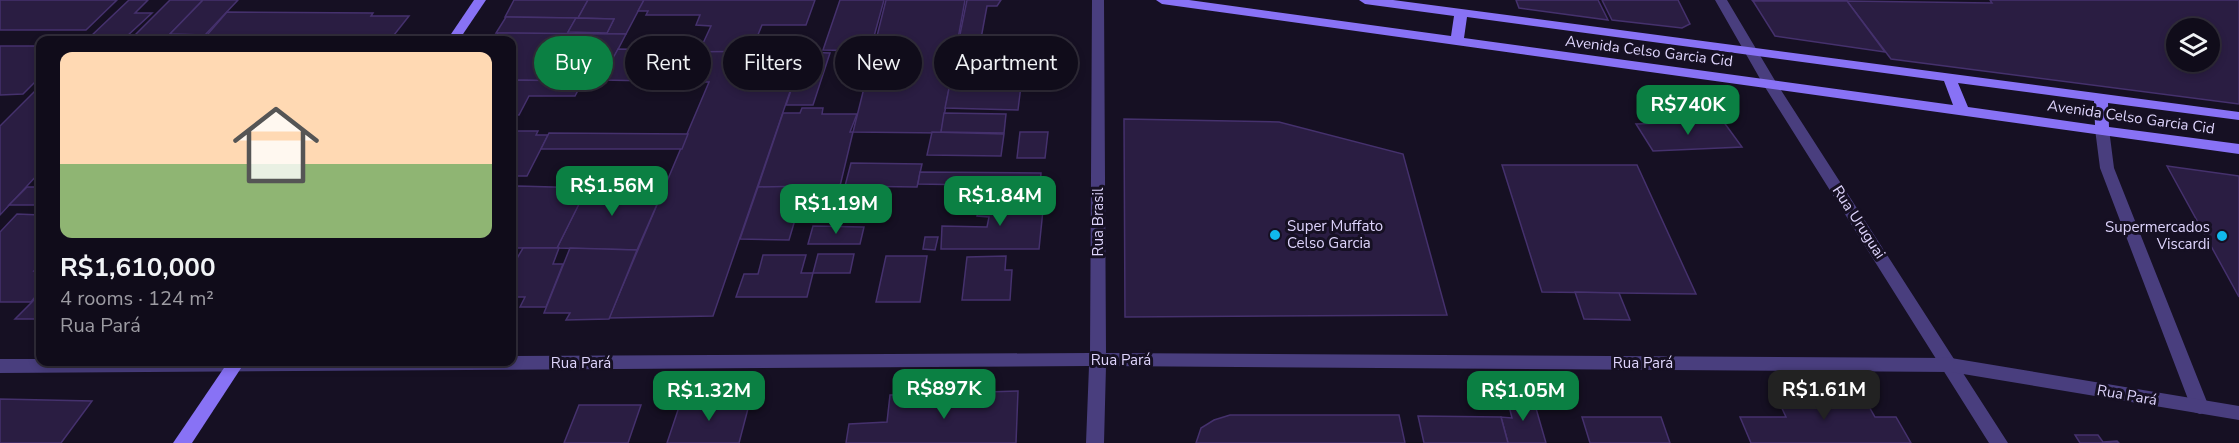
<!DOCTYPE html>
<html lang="en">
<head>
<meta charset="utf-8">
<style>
  :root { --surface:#100c1a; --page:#191523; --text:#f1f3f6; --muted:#9c9ba2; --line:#302c39; --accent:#0b8043 }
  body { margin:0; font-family:"Nunito Sans",sans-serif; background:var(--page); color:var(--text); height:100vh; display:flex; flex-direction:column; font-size:22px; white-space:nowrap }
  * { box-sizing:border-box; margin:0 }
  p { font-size:20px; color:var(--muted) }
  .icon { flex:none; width:33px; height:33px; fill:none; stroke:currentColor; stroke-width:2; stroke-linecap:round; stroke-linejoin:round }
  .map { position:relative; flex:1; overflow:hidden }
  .panel { position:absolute; left:36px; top:36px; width:480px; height:330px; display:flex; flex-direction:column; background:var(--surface); border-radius:12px; box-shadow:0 3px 9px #0003,0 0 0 2px var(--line) }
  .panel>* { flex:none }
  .guide { position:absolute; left:534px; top:36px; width:570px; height:54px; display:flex; gap:12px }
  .buttons { position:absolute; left:2166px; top:18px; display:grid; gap:12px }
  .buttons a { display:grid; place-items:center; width:54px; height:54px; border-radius:50%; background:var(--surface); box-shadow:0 3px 9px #0003,0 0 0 2px var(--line); font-size:30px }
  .price { position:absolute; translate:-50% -51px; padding:0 14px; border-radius:12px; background:var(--accent); color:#fff; font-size:20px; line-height:39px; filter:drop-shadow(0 2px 3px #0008) }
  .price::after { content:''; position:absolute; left:50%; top:36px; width:18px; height:14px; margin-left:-9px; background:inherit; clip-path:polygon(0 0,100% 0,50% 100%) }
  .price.active { background:#222; color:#fff }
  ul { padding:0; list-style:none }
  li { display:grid; align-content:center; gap:12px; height:318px; padding:0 24px }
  li span { display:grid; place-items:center; height:186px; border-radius:12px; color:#555 }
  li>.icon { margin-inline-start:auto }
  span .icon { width:108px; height:108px; fill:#fffc; stroke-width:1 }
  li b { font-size:26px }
  .pill { padding:0 21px; border-radius:27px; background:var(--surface); box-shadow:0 3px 9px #0003,0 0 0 2px var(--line); font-size:21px; line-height:54px }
  .pill.active { background:var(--accent); color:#fff }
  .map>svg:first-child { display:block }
  .building { fill:#2a1d42; stroke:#45316d; stroke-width:1.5; fill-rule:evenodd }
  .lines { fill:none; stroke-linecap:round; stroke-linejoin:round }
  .service { fill:#493e7e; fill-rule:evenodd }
  .minor { fill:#493e7e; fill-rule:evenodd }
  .tertiary { fill:#493e7e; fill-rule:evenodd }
  .secondary { fill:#8872f5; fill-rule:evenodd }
  .poi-dot { fill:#10b8ec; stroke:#161023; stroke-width:2 }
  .labels { text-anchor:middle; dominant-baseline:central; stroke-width:6; stroke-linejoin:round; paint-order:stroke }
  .street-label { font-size:15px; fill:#ded4fc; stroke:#161023 }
  .poi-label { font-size:15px; fill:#ded4fc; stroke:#161023; text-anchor:start }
</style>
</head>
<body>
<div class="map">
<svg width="2239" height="443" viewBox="0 0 2239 443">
  <rect width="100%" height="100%" fill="#161023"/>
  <g class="building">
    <polygon points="0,0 117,0 86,30 0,30"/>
    <polygon points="129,0 148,0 135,13 152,13 126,37 90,37"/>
    <polygon points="170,0 203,0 168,36 134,36"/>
    <polygon points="203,0 238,0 205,35 170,34"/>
    <polygon points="514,0 588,0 578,18 505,17"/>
    <polygon points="588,0 644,0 626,34 567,34 607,33 614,19 578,18"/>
    <polygon points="644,0 815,0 806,25 762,25 755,42 769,42 765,52 699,52 711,26 696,25 700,15 646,15 648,11 638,11"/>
    <polygon points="840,0 884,0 870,51 823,50"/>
    <polygon points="886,0 965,0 941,133 853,132"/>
    <polygon points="967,0 1001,0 997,6 987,6 977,60 1024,61 1018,110 945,108"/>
    <polygon points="1516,0 1598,0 1608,20 1519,8"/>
    <polygon points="1602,0 1678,0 1690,24 1682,28 1612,20"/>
    <polygon points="1752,0 1847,0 1847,1 1753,1"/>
    <path d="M1990 0H2239V104L1891 59 1847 1 1992 3ZM2176 28H2210V62H2176Z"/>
    <polygon points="1753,1 1847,1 1885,52 1775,36"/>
    <polygon points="227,12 373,13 371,16 409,16 394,35 207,35"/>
    <polygon points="506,17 576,18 567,34 496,33"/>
    <polygon points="576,18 614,19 607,33 568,32"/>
    <polygon points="498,33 626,34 601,82 512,80 512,40 493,40"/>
    <polygon points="342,35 418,36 415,40 338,40"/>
    <polygon points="246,36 299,36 295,40 242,40"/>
    <polygon points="126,37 123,40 86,40 88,38"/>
    <polygon points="0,46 40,46 40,77 23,94 0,95"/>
    <polygon points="618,49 669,50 654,81 601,80"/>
    <polygon points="804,51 713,316 609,318 709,82 677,82 680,75 689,75 694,64 663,64 668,52"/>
    <polygon points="804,52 830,53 813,105 786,105"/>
    <polygon points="512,80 583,81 575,96 529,96 519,115 512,115"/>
    <polygon points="40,86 40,172 0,215 0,126"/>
    <polygon points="802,108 823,108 822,114 857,114 850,132 853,132 840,186 758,187 783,113 800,113"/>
    <polygon points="944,113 1006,114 1004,133 941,132"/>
    <polygon points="1124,119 1279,122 1403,154 1447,315 1125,317"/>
    <polygon points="1723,121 1742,147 1653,151 1636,124"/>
    <polygon points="512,131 538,131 536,135 548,135 527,176 512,176"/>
    <polygon points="932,132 1004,134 1001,156 927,155"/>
    <polygon points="1020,132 1048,132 1045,158 1017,158"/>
    <polygon points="549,133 688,134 682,149 541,149"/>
    <polygon points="851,163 922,164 917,187 845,186"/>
    <polygon points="1502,165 1637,165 1696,294 1542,292"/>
    <polygon points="2167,166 2239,176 2239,297"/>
    <polygon points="920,172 1041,173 1040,186 918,184"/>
    <polygon points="588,185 665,186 637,250 557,248"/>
    <polygon points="518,186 587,188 557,248 512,248 512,198"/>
    <polygon points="805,186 789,240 740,239 758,187"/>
    <polygon points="27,187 40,187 40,205 9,205"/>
    <polygon points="980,199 1044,200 1039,249 941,249 942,226 987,227 989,217 977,216"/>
    <polygon points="17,214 40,215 40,263 34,271 40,271 40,291 31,302 0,302 0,232"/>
    <polygon points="813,226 864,227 860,244 808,244"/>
    <polygon points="925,237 938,237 935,250 923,249"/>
    <polygon points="523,248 559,248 553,264 563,264 546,307 520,307 525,297 512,297 512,267"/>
    <polygon points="570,248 637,250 609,319 566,320 570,313 544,313"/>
    <polygon points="818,254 854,254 850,273 813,273"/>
    <polygon points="763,255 806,255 801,273 813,273 807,297 736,297 744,274 758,274"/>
    <polygon points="886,256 927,256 920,302 876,302"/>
    <polygon points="1006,256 1005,270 1012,270 1010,300 962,300 967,257"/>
    <polygon points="40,292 40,319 15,319 32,302"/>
    <polygon points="1575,292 1619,293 1630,320 1584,319"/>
    <polygon points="1018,391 1016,443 846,443 849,424 887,422 890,395"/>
    <polygon points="1774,391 1860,391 1875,417 1896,417 1911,443 1751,443 1740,417 1786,417"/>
    <polygon points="1507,398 1533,398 1546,443 1508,443 1501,417 1512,418"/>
    <polygon points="0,399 92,401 61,443 0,443"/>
    <polygon points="681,401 750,401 739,443 667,443"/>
    <polygon points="579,405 641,405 628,443 564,443"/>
    <polygon points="1230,415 1399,415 1405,443 1196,443 1201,428 1214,420"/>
    <polygon points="1418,416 1501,417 1508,443 1424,443"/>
    <polygon points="1582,417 1661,417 1670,443 1590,443"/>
    <polygon points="2075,435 2098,435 2103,442 2117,441 2119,443 2080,443"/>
  </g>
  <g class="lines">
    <polygon class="service" points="2102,125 2109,129 2114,168 2209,407 2206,412 2200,414 2194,412 2191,407 2100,168 2095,129"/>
    <polygon class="minor" points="1715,0 1727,0 1777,84 2008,443 1989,443 1763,84"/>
    <polygon class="tertiary" points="1092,0 1104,0 1106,353 1951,358 2239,406 2239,420 1951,372 1106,366 1104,443 1086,443 1089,366 0,373 0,359 40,359 40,362 512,362 512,356 1090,353"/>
    <g class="secondary">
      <polygon points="474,0 486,0 459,40 447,40"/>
      <path d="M1156 0H1189L1451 36 1454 16 1365 4 1359 0H1393L2239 112V120L2108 103 2109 127 2239 144V154L1162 4ZM1467 17 1944 81 1953 105 1464 38ZM1958 83 2094 101 2095 125 1968 107Z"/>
      <polygon points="228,362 245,362 192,443 173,443"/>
    </g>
  </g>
  <g class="poi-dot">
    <circle cx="1275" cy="235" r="6"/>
    <circle cx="2222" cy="236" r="6"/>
  </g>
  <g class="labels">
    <g class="street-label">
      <text transform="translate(1649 51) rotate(7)">Avenida Celso Garcia Cid</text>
      <text transform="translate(2131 117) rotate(8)">Avenida Celso Garcia Cid</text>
      <text transform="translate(1098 222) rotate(-90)">Rua Brasil</text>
      <text transform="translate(1859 222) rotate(57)">Rua Uruguai</text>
      <text x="1121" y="360">Rua Pará</text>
      <text x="581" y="363">Rua Pará</text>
      <text x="1643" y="363">Rua Pará</text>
      <text transform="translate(2127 395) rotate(10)">Rua Pará</text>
    </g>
    <g class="poi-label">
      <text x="1287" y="226">Super Muffato<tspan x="1287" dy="17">Celso Garcia</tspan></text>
      <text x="2210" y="227" text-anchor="end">Supermercados<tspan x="2210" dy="17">Viscardi</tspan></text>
    </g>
  </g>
</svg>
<div class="buttons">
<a><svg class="icon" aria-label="layers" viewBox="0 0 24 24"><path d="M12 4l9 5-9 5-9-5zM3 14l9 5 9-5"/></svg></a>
</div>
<b class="price" style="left:1688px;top:136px">R$740K</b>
<b class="price" style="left:612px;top:217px">R$1.56M</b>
<b class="price" style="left:1000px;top:227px">R$1.84M</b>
<b class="price" style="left:836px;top:235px">R$1.19M</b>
<b class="price" style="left:944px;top:420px">R$897K</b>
<b class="price active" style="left:1824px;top:421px">R$1.61M</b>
<b class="price" style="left:709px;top:422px">R$1.32M</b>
<b class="price" style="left:1523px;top:422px">R$1.05M</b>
<div class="guide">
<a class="pill active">Buy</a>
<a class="pill">Rent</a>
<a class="pill">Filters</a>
<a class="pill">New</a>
<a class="pill">Apartment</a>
</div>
<section class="panel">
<ul>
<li><span style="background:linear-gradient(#ffd9b3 60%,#8fb573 0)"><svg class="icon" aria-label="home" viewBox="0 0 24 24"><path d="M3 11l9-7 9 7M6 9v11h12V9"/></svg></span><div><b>R$1,610,000</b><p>4 rooms · 124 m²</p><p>Rua Pará</p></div></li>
</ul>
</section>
</div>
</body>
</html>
